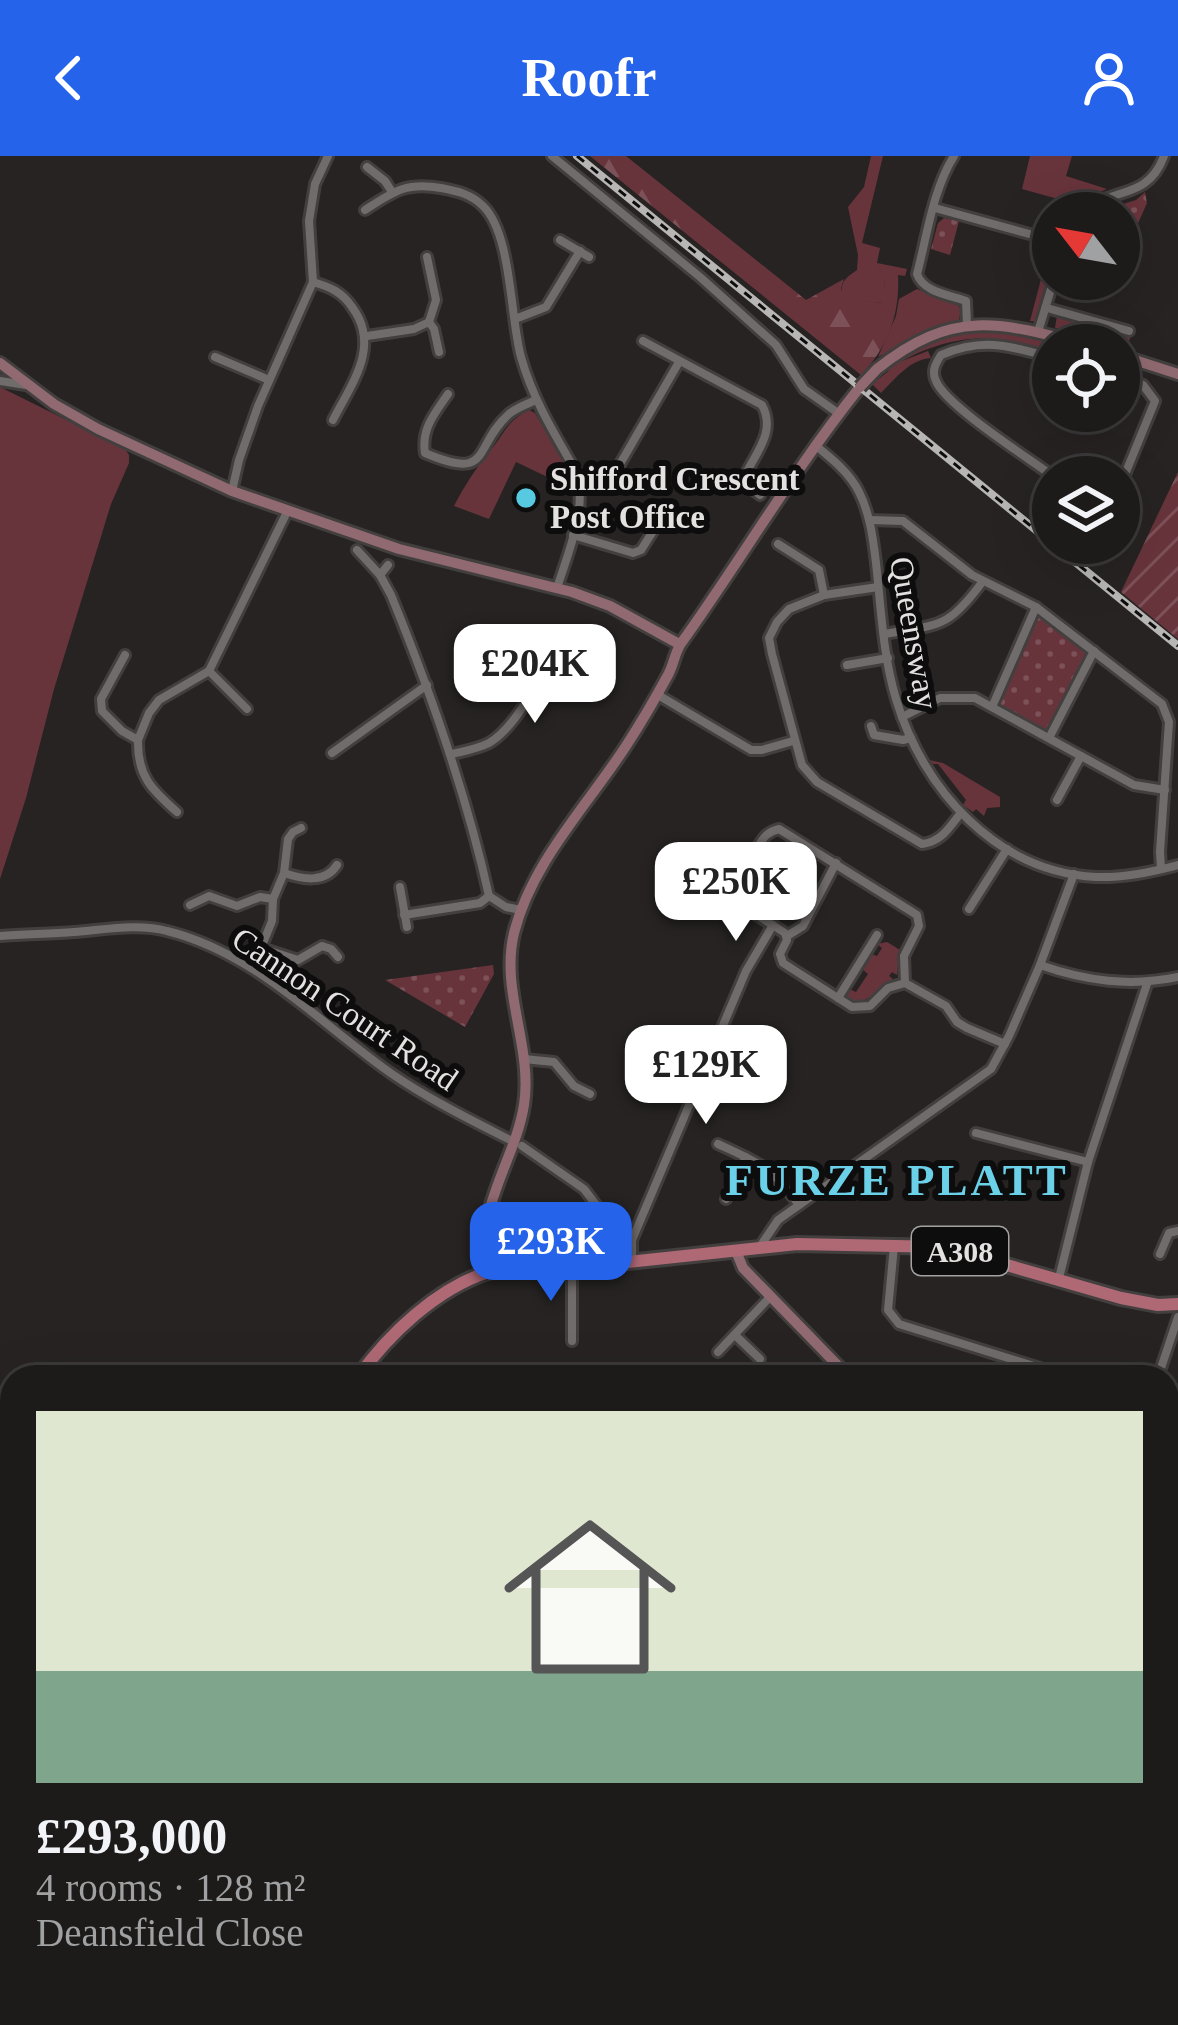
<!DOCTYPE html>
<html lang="en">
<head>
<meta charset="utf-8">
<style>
  :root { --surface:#1d1a1a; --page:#252323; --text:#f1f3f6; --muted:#a0a1a2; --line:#3b3839; --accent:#2563eb }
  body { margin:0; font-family:Georgia,serif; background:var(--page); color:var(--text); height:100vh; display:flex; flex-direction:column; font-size:45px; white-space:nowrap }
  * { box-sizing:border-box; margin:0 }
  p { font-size:39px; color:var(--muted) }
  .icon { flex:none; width:66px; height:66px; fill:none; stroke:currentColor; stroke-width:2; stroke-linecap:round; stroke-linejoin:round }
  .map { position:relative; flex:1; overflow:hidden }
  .sheet { position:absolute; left:0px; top:1209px; width:1179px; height:660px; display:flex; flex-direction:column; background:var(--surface); border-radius:36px 36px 0 0; box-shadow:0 12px 48px #0002,0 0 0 3px var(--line) }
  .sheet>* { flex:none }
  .needle { width:78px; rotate:301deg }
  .buttons { position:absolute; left:1032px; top:36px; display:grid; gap:24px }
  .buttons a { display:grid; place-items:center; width:108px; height:108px; border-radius:50%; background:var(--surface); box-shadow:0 12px 48px #0002,0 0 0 3px var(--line); font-size:60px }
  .price { position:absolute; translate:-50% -102px; padding:0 27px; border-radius:24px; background:#fff; color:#222; font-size:39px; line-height:78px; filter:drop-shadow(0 3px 6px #0008) }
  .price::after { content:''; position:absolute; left:50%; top:72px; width:36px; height:27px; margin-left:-18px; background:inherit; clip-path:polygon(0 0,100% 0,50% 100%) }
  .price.selected { background:var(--accent); color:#fff }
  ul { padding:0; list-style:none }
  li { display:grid; align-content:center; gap:24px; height:636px; padding:0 36px }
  li span { display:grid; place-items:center; height:372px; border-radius:0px; color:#555 }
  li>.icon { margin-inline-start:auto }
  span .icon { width:216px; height:216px; fill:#fffc; stroke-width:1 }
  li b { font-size:51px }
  header { display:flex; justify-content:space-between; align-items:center; height:156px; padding:0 36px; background:var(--accent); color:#fff; font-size:54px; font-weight:700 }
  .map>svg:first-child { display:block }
  .grass { fill:#68343c }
  .forest { fill:url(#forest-firs) }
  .park { fill:url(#park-dots) }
  .garden { fill:url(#garden-furrows) }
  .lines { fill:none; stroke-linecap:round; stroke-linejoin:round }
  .street-casing { stroke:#433f3f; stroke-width:14 }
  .secondary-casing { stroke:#433f3f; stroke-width:16 }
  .primary-casing { stroke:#433f3f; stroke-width:18 }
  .street { stroke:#716c6c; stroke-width:8 }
  .secondary { stroke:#906a70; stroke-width:10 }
  .primary { stroke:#af6975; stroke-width:12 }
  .rail-casing { stroke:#b8b5b5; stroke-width:8 }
  .rail { stroke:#0e0d0d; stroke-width:3; stroke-dasharray:9; stroke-linecap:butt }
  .secondary-bridge-casing { stroke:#433f3f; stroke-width:16; stroke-linecap:butt }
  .secondary-bridge { stroke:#906a70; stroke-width:10 }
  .poi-dot { fill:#57c9e1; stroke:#0e0d0d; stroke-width:4.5 }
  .labels { text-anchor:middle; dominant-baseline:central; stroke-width:12; stroke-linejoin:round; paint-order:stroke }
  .shield { fill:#0e0d0d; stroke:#a4a1a1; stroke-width:3 }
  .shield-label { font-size:30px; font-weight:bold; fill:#e4e1e1 }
  .poi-label { font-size:33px; font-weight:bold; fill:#e4e1e1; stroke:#0e0d0d; text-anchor:start }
  .street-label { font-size:33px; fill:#e4e1e1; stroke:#0e0d0d }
  .district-label { font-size:45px; font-weight:bold; letter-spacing:3px; fill:#6bd1e8; stroke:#0e0d0d }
</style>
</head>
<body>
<header><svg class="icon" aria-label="back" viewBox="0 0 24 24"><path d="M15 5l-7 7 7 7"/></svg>Roofr<svg class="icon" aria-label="person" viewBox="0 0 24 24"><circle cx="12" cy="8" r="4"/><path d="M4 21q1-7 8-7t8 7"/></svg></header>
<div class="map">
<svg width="1178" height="1869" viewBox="0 0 1178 1869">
  <defs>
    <pattern id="forest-firs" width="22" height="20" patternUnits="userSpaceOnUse" patternTransform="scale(3)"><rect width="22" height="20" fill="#68343c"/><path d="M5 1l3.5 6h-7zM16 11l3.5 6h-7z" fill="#7d5158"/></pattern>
    <pattern id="park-dots" width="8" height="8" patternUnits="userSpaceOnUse" patternTransform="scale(3)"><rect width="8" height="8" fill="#68343c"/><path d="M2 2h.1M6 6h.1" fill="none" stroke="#7d5158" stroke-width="1.8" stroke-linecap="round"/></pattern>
    <pattern id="garden-furrows" width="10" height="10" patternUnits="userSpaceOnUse" patternTransform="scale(3)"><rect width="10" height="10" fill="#68343c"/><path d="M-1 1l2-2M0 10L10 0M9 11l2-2" fill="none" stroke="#7d5158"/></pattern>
  </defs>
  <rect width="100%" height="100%" fill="#272323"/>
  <g class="grass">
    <path d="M871 0H883L862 87 880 92 877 107 885 122 884 147 843 144C839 127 844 123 857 114L858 99 848 51 864 31Z"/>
    <polygon points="1030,0 1072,0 1066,20 1107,33 1087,41 1078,51 1068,47 1077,54 1075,57 1058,57 1061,46 1064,46 1060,44 1061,39 1058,43 1022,33"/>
    <polygon points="1050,89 1053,91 1053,112 1038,166 1030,165"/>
    <polygon points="917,133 958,149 961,154 959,164 939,170 878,201 896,160 899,143"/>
    <polygon points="1057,159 1131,179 1127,192 1055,172"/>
    <path d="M985 173 1026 179 1053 189V197C1034 192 1015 185 996 183 967 179 927 190 902 205L928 195 931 202C910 203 895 223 881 237L872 228 890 214 876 220C908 193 943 176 985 173Z"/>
    <polygon points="0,231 125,293 129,299 129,307 111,348 54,533 26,642 0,723"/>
    <path d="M529 254 535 257 571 319 573 331 571 334 564 335 556 325 516 306 489 363 454 350C466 327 478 309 494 290 506 274 510 263 529 254Z"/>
    <polygon points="929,604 943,607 1000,641 1000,651 987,652 984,660 976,653 973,656 963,649 966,644 938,608 933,608"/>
    <path d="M887 786 900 794 897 819 892 816 889 820 893 823C880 831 871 844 856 847L845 839 849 833 856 836 868 818 862 813 871 798 877 800 882 792 877 788Z"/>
  </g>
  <path class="forest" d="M590 0H626L806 144 844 123 841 132 844 143 883 147 885 123 877 107 907 113 905 120 898 119C900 158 888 191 861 219Z"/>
  <g class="park">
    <polygon points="1145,36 1147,47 1132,81 1119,73 1119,57 1095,57 1136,44"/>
    <polygon points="944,62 959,65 950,99 931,93 938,67"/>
    <polygon points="1038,457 1089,496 1048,575 998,549"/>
    <polygon points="493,809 494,818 465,871 385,824"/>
    <polygon points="1167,1790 1178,1796 1178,1869 932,1869 939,1857 1167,1857"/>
  </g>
  <g class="garden">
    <polygon points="1178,316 1178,483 1121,436"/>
    <polygon points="1167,1715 1178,1730 1178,1795 1167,1790"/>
  </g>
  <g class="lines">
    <defs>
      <g id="street">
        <polyline points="552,0 700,121 776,189 804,233 838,257"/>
        <path d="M954 0C933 33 927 80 917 118 923 136 949 139 966 145L967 169"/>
        <polyline points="367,11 385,25 392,36"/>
        <polyline points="935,52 1044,82"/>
        <path d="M365 54C394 35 406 26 441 32 457 35 471 38 483 50 512 78 510 162 521 201 533 244 555 279 577 317 587 354 568 397 557 432"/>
        <path d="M1081 57C1110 30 1147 46 1164 0"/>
        <polyline points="560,84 589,101"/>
        <polyline points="427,101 436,144 429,166 434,173 439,196"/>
        <path d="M313 126C330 131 342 136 352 151 381 190 352 227 333 264"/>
        <polyline points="1047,152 1129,175"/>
        <polyline points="515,163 546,151 580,95"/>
        <polyline points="1038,176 1054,123"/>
        <polyline points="367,180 414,173 429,166"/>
        <path d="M643 185 762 249C777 277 754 298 744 322L746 328 760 339"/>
        <polyline points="215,201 269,224"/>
        <path d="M1053 202C1010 190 984 181 941 199 936 207 931 215 936 225 945 249 1030 303 1054 321"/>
        <polyline points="1119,221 1143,229 1155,245 1119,333"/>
        <polyline points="0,225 26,229"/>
        <path d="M448 238C435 257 421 273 425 297 493 326 472 291 509 258 516 252 527 248 536 244"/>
        <path d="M815 289C831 302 850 317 859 336 870 358 873 382 876 407 881 452 883 500 896 543 923 634 997 716 1096 721 1124 722 1152 716 1178 709"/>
        <polyline points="580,330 596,327 616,315 679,206"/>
        <polyline points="232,335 239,304 258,250 313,126 309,65 315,28 328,0"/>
        <polyline points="654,356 671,366"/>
        <polyline points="870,364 903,365 972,419 1036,451 1162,548 1169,566 1160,696 1161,713"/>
        <polyline points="573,379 633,397 641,394 662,361"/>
        <polyline points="778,388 819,414 824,439"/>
        <polyline points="357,394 380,419 388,409"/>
        <path d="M380 419 391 439C431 537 466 636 489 740L506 751 521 754"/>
        <path d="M878 431 824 439 789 453 777 466 769 482 772 498 802 609 817 626 922 688C941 686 949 672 960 658"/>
        <path d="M885 478C940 468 948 473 983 425"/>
        <path d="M125 499 101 543 102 555 122 575 138 584C137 620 152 634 177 656"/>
        <polyline points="847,509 888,502"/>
        <polyline points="209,515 247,553"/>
        <polyline points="658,539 751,594 762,594 793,585"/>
        <polyline points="992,551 1036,451"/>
        <polyline points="902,561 940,542 975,542 1134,629 1165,634"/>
        <polyline points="871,570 874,579 903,584 911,582"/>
        <polyline points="1049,582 1094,495"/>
        <polyline points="138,584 149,557 159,544 209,515 287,356"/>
        <polyline points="332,597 427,529"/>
        <path d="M452 598C464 595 477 593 489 587 520 569 547 508 565 476"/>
        <polyline points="1057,644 1081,600"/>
        <path d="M779 673 917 759 919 770 904 800 905 827 888 832 870 850 852 851 783 807 780 798 787 784 785 777 727 740C723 719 738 713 751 699 762 688 762 677 779 673Z"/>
        <path d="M284 717C302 723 325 728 337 709"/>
        <polyline points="400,731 407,771"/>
        <polyline points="190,749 209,740 237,750 260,741 273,743"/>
        <polyline points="969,753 1007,693"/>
        <polyline points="404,759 480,747 489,740"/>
        <path d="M0 780C25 778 49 778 74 776 103 774 138 767 167 775 256 797 319 867 392 918 430 944 473 965 514 986"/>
        <polyline points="787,780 803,770 836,707"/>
        <polyline points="261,792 298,804 322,790 331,793 338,801"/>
        <path d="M1040 809C1086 825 1130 831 1178 821"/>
        <polyline points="249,810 261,792 272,765 273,743 284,717 288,683 293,676 301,672"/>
        <polyline points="905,827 946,850 957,866 967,872 1005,888"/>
        <polyline points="838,842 877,779"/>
        <polyline points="524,903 554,906 574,930 590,938"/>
        <polyline points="976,977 1088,1006"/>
        <path d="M718 988C759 1007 772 1011 799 1049"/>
        <polyline points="522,990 584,1033 616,1075 632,1084"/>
        <polyline points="726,1043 746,1001"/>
        <polyline points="894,1090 888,1154 899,1168 1069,1221"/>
        <polyline points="759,1092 778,1064 991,913 1009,880 1040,809 1074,718"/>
        <polyline points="1160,1098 1169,1077 1178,1075"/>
        <polyline points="632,1105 632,1084 746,815 773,769"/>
        <polyline points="572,1113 572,1185"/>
        <polyline points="1059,1122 1088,1006 1147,828"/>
        <polyline points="735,1179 760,1203"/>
        <polyline points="718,1196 770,1141"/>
        <polyline points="1158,1221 1178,1161"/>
        <polyline points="1167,1256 1178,1260"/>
        <polyline points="1178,1502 1174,1503 1178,1531"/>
        <polyline points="273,1866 289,1869"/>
        <polyline points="329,1869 335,1857"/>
        <polyline points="417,1869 420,1857"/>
        <polyline points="495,1869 502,1857"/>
        <polyline points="614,1869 616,1857"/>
        <polyline points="709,1869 713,1857"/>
        <polyline points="841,1869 848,1857"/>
      </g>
      <g id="secondary">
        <polyline points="1119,199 1178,218"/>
        <polyline points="0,207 54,248 98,273 232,335 399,393 572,436 610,450 679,488"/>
        <path d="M877 213C952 153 999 165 1085 189"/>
        <polyline points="736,1095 743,1112 849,1221"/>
        <path d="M490 1115C471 1057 515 1006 524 949 533 891 500 835 514 777 532 706 587 650 626 590 641 567 655 543 668 519 674 508 675 495 682 486 742 402 795 312 860 231"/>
        <polyline points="1167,1594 1178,1606"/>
      </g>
      <g id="primary">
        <path d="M358 1221C389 1178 436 1133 488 1116 513 1109 546 1111 572 1112L797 1088 944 1091 1121 1142 1158 1149 1178 1148"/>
        <polyline points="242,1869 243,1857"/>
      </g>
    </defs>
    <use href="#street" class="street-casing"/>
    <use href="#secondary" class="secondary-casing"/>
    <use href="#primary" class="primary-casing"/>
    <use href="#street" class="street"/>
    <use href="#secondary" class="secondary"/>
    <use href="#primary" class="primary"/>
    <defs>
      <polyline id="rail" points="577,0 1178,490"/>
    </defs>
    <use href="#rail" class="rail-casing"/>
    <use href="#rail" class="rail"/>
    <defs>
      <polyline id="secondary-bridge" points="860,231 877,213"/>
    </defs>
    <use href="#secondary-bridge" class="secondary-bridge-casing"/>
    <use href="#secondary-bridge" class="secondary-bridge"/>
  </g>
  <circle class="poi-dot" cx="526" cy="342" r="12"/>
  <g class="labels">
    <rect class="shield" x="912" y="1071" width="96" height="48" rx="9"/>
    <g class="shield-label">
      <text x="960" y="1095">A308</text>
    </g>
    <g class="poi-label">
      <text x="550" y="323">Shifford Crescent<tspan x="550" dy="38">Post Office</tspan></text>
    </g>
    <g class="street-label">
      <text transform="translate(914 477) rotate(80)">Queensway</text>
      <text transform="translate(345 853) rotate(34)">Cannon Court Road</text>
    </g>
    <g class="district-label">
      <text x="897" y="1024">FURZE PLATT</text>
    </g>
  </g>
</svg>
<div class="buttons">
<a><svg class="needle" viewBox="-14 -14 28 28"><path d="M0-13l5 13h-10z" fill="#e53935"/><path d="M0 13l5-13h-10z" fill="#a0a1a2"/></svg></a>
<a><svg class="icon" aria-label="locate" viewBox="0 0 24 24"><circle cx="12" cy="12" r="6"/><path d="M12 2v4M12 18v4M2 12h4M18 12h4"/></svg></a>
<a><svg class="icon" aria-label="layers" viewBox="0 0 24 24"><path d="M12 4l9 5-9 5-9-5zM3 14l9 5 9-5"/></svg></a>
</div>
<b class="price" style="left:535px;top:570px">£204K</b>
<b class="price" style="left:736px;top:788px">£250K</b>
<b class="price" style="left:706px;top:971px">£129K</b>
<b class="price selected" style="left:551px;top:1148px">£293K</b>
<section class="sheet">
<ul>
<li><span style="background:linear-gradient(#dfe7d0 70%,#7fa58c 0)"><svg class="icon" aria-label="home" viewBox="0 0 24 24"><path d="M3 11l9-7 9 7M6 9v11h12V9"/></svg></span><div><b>£293,000</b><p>4 rooms · 128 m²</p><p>Deansfield Close</p></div></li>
</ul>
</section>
</div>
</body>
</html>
